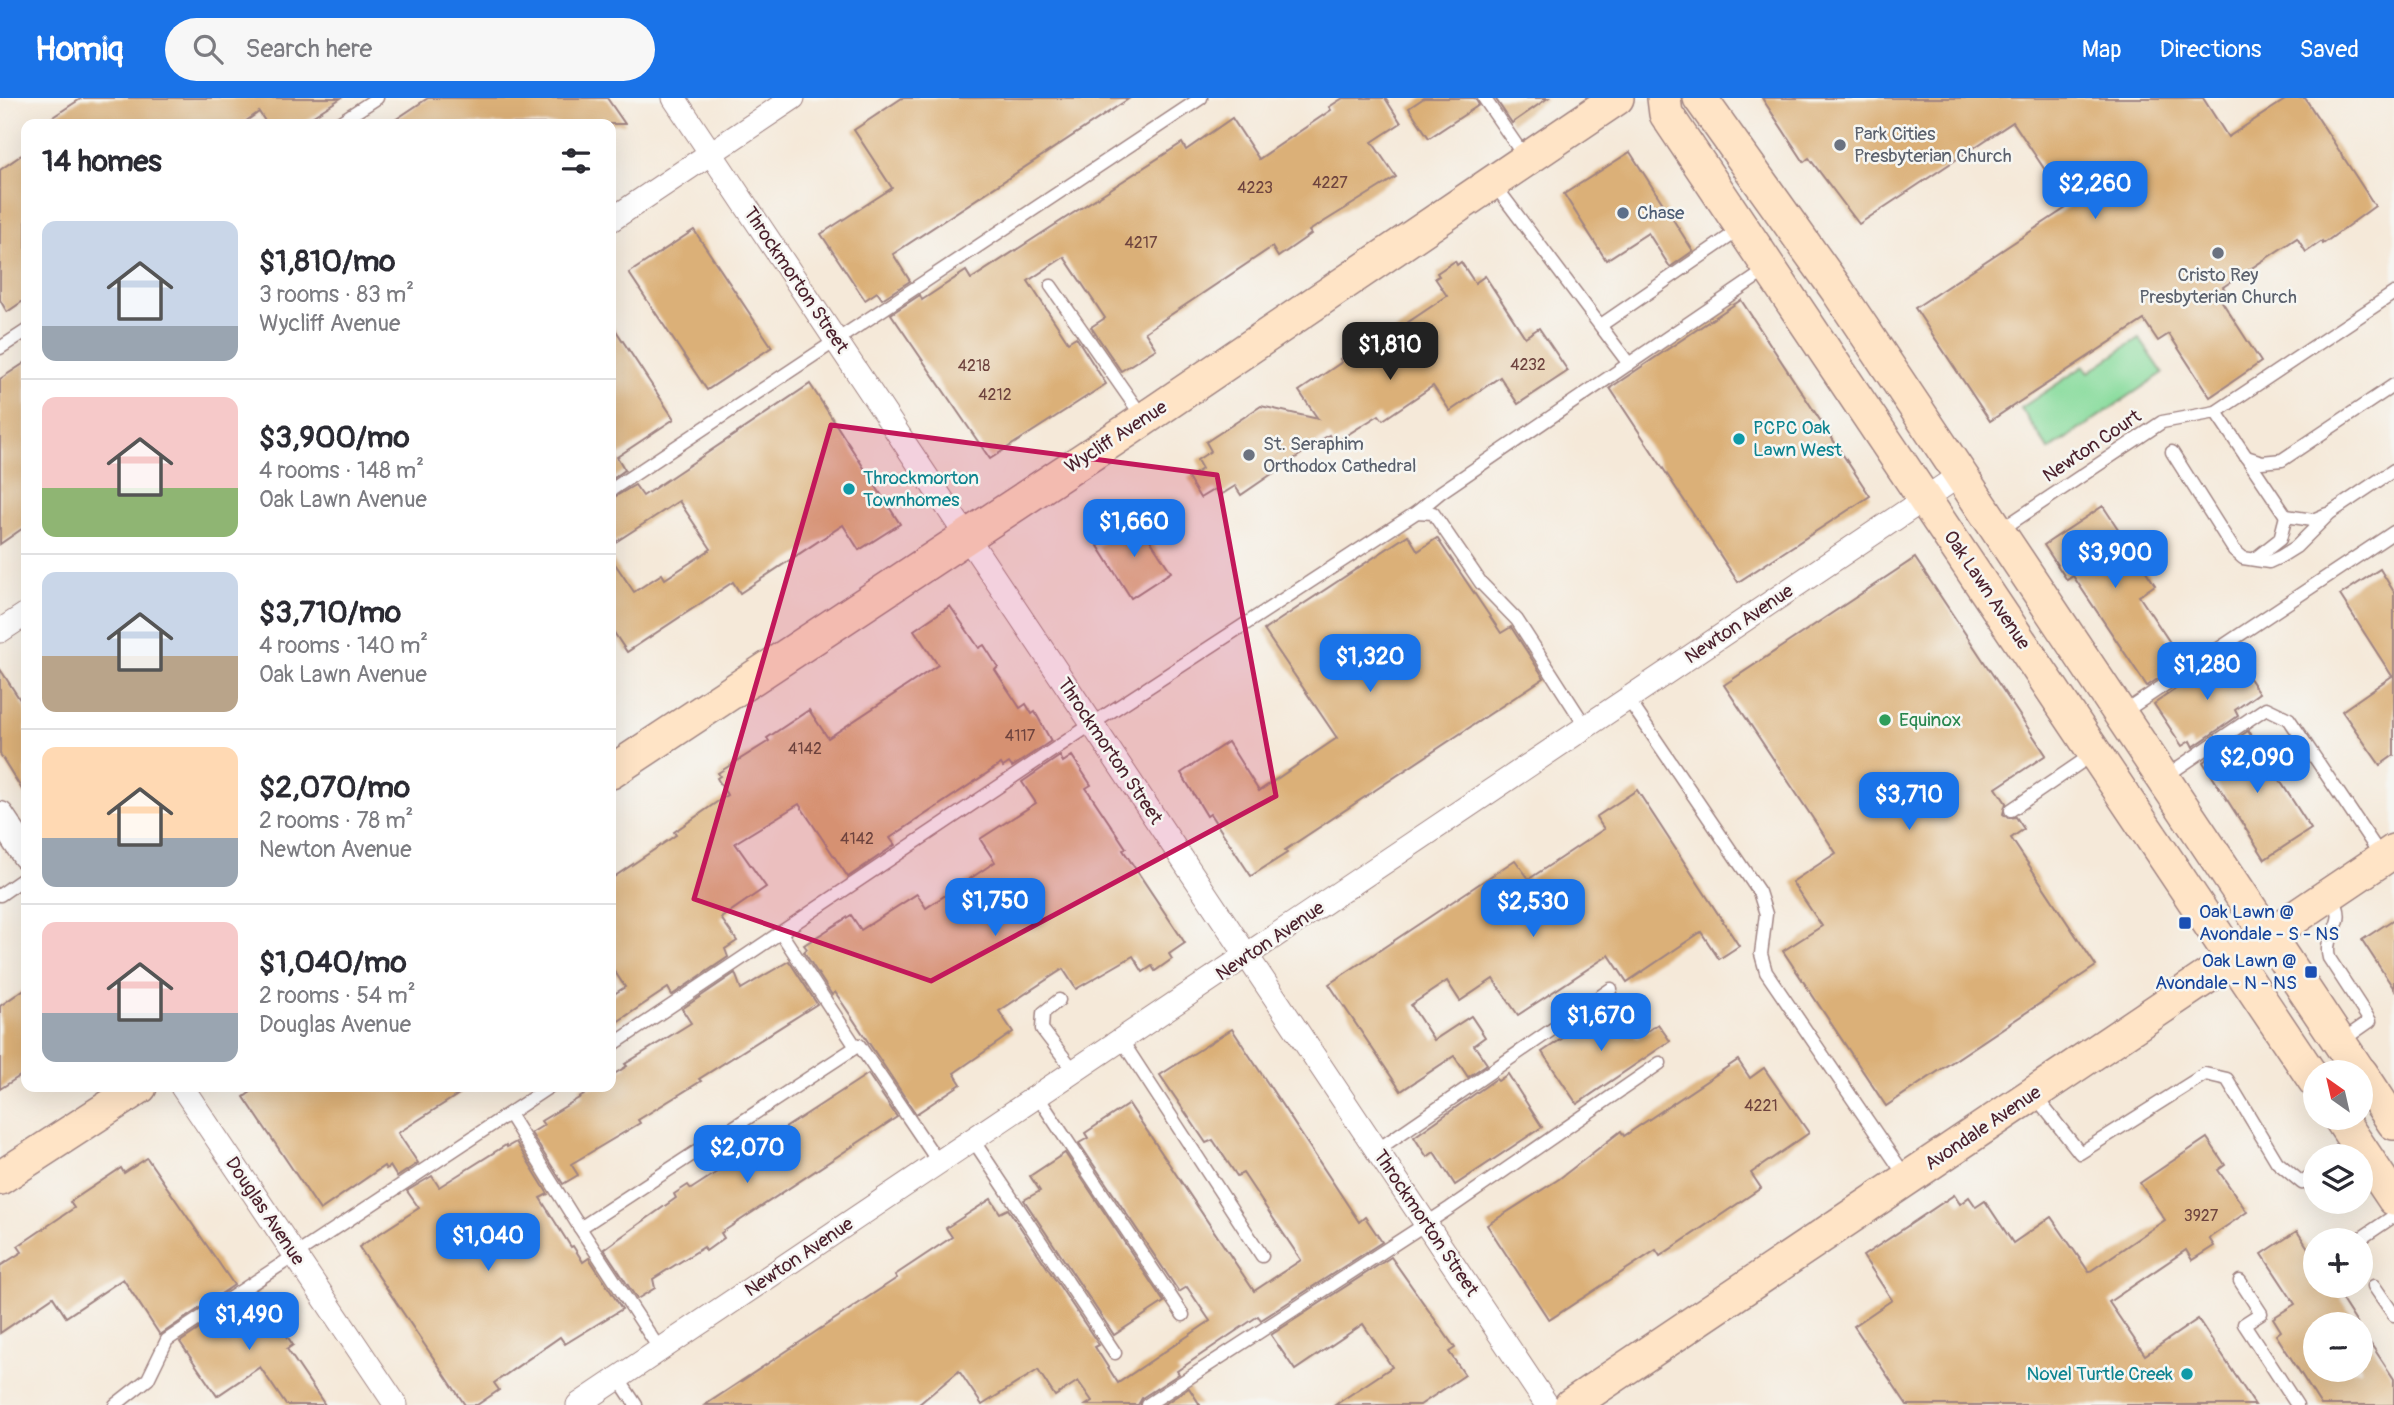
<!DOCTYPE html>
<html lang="en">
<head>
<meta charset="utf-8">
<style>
  :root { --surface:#fff; --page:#f7f7f7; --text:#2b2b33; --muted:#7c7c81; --line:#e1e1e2; --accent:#1a73e8 }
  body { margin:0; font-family:Pangolin,sans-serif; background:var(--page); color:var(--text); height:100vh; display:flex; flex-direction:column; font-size:26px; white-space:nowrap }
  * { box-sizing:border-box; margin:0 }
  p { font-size:23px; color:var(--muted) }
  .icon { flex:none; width:38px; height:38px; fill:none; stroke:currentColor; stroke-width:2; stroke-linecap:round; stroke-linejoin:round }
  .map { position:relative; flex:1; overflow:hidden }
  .side { position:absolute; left:21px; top:21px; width:595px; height:973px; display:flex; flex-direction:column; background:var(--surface); border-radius:14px; box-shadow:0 7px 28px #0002 }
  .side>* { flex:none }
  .needle { width:46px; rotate:326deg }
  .buttons { position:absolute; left:2303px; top:962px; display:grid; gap:14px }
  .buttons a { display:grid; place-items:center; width:70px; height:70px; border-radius:50%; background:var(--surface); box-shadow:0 7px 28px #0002; font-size:35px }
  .price { position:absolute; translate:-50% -60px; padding:0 16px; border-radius:14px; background:var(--accent); color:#fff; font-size:23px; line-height:46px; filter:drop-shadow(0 2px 4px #0008) }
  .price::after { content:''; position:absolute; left:50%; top:42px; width:21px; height:16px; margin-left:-10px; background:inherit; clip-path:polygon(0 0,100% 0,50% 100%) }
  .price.current { background:#222; color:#fff }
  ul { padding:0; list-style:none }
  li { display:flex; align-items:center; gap:21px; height:175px; padding:0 21px }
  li+li { border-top:2px solid var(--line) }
  li span { display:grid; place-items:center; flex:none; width:196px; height:140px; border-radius:14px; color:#555 }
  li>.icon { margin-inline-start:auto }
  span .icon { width:84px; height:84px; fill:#fffc; stroke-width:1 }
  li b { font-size:30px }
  h2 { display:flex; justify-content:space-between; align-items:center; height:84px; padding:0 21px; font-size:30px }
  header { display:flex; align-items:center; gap:42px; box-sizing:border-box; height:98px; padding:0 35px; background:var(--accent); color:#fff }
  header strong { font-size:33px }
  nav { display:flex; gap:38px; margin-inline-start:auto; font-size:24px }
  .search { width:490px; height:63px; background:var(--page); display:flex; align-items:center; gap:18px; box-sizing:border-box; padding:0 24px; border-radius:38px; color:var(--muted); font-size:26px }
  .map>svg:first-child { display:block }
  .green { fill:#89dc9d; stroke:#6a7e64; stroke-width:2 }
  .building { fill:#dbb078 }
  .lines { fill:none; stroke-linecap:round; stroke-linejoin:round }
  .service-casing { stroke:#a08482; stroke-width:15 }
  .minor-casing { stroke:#a08482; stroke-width:25 }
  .tertiary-casing { stroke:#a08482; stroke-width:31 }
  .secondary-casing { stroke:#a08482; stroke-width:36 }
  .service { stroke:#fff; stroke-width:12 }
  .minor { stroke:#fff; stroke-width:23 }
  .tertiary { stroke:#fff; stroke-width:28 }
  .secondary { stroke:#ffe4c6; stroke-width:33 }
  .marked { fill:#c2185b; fill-opacity:0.2; stroke:#c2185b; stroke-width:5; stroke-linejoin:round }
  .worship-dot { fill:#6b7280; stroke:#f6f6f2; stroke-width:2.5 }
  .service-dot { fill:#5c6f8a; stroke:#f6f6f2; stroke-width:2.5 }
  .culture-dot { fill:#0f9aa8; stroke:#f6f6f2; stroke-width:2.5 }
  .leisure-dot { fill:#2e9e5b; stroke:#f6f6f2; stroke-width:2.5 }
  .transit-dot { fill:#1a4fb4; stroke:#f6f6f2; stroke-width:2.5 }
  .labels { text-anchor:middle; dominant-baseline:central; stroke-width:5; stroke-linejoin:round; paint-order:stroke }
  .number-label { font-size:16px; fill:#6e433e }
  .worship-label { font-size:19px; fill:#5b616d; stroke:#f6f6f2; text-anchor:start }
  .service-label { font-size:19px; fill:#4e5e75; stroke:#f6f6f2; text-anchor:start }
  .street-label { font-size:19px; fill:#4a1f2b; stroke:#f6f6f2 }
  .culture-label { font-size:19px; fill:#0d838f; stroke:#f6f6f2; text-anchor:start }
  .leisure-label { font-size:19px; fill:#27864d; stroke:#f6f6f2; text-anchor:start }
  .transit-label { font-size:19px; fill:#164399; stroke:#f6f6f2; text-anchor:start }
</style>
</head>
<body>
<header>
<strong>Homiq</strong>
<div class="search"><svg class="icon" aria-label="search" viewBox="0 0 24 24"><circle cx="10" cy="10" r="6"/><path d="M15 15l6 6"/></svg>Search here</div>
<nav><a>Map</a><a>Directions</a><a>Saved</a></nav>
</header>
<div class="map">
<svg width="2394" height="1307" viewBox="0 0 2394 1307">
  <rect width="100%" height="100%" fill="#f6f6f2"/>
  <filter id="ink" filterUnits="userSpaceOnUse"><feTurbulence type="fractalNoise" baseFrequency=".0143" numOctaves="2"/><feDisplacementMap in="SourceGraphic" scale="14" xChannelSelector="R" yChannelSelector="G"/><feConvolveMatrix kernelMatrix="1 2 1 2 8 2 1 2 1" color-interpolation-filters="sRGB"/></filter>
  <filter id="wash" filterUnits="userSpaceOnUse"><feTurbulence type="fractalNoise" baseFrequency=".00686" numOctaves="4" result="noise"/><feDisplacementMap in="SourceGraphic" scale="28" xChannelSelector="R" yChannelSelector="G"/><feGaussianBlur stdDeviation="1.57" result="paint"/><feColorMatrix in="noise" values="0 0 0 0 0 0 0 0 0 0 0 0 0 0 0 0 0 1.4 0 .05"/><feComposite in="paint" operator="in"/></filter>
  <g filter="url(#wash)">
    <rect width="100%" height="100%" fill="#f5e9d9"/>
    <polygon class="green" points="2139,240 2163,275 2049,352 2021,310 2084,268 2089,274"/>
    <g id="blocks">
      <g class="building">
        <polygon points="82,0 341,0 301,26 267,26 259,14 242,26 42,26"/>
        <polygon points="428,0 607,0 625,26 389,26"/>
        <polygon points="902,0 1130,0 893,156 910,183 882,201 877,194 865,202 821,136 892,90 854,32"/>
        <polygon points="1343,0 1385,0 1401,25 1372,44 1396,79 1309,133 1311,136 1278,159 1272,149 1145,234 1156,251 1121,273 1091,229 1105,220 1064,159 1028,183 1068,244 1076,239 1106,286 990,361 891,216 920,197 922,202 966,173 971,181 1182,45 1186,52 1232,20 1259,61 1331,12 1329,9"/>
        <polygon points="1424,0 1475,0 1479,7 1429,40 1409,10"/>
        <polygon points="1495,0 1548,0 1512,25"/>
        <polygon points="1762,0 2203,0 2228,39 2288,0 2305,0 2375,108 2323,146 2322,143 2306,154 2297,140 2223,189 2228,197 2221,202 2261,264 2210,299 2169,236 2158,243 2144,222 1990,323 1915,210 2069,108 2013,24 1859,126 1809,60 1804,64"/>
        <polygon points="26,54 26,201 7,214 0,202 0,72"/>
        <polygon points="1630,54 1693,153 1670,169 1648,135 1606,162 1564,96"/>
        <polygon points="694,132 772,249 707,292 629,175"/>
        <polygon points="1455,163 1457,167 1461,164 1475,185 1485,178 1525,239 1539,230 1568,273 1518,306 1500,279 1450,313 1433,288 1383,322 1379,317 1334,345 1329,337 1241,397 1235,388 1219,398 1215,391 1200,400 1188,380 1202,371 1197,362 1211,353 1206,344 1261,308 1318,321 1299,293 1342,264 1340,261 1359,248 1376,237 1380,243 1447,198 1435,180 1439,178 1437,175"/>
        <polygon points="1741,202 1870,398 1738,484 1610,290"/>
        <polygon points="611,225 674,321 617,359 625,372 611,382"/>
        <polygon points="26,264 26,428 0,446 0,281"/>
        <polygon points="810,286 900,426 859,452 843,427 740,495 733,484 627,554 611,530 611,460 634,494 662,476 665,481 711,451 679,403 611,447 611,401 635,387 643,398"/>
        <polygon points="2103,408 2155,487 2139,498 2183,564 2147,588 2073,478 2067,482 2044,447"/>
        <polygon points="1137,422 1171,474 1131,500 1098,448"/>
        <polygon points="1408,437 1418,453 1437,440 1501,535 1511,529 1544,580 1285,752 1287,755 1251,778 1210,716 1207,718 1181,675 1228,644 1259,693 1337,640 1264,532"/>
        <polygon points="1915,460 2046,657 1996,690 2006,705 2003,716 2008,720 2016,719 2024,731 2011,740 2096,868 1886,1008 1783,853 1822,828 1792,784 1836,755 1724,587"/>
        <polygon points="2380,471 2394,494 2394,657 2380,667 2342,613 2392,578 2340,497"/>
        <polygon points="950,508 979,550 984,547 998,569 995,572 1020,610 1026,606 1032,616 1035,614 1051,643 1012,669 1009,665 1003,669 1001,666 890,740 895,747 848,779 799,706 735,745 766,789 721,820 737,843 725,851 728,859 672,897 668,890 611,928 611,898 625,889 611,868 611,781 676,737 674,734 727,697 717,680 720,678 718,675 769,643 767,640 809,612 828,640 938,567 914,532"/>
        <polygon points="2234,558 2259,595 2235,612 2238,618 2193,649 2190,643 2182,648 2154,606 2210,567 2213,572"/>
        <polygon points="0,571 26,611 26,698 0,656"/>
        <polygon points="2248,633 2311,731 2265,761 2203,664"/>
        <polygon points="1060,658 1063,664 1072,658 1091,687 1086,690 1126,750 1123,752 1185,845 1169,856 1172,861 1155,873 1152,868 1143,874 1133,858 1076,891 1063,871 999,913 1013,934 954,975 961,986 916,1016 835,894 832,897 804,854 807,851 804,847 851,817 861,832 917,796 926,810 995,764 980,741 1036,705 1022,684"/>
        <polygon points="1637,692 1739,848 1719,861 1701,834 1627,884 1609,857 1518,917 1493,881 1460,903 1447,883 1411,907 1434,942 1471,918 1485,939 1474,947 1487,966 1468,979 1454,958 1401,993 1329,886 1515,762 1529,781 1604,731 1596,719"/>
        <polygon points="2394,821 2394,891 2362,842"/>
        <polygon points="789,863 817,906 699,981 701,983 638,1022 640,1025 571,1066 578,1077 563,1086 531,1035 544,1027 541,1023 584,997 579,989 611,989 611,978 627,968 625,966 691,925 682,911 735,875 741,891"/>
        <polygon points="26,890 26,974 0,991 0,908"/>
        <polygon points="1614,906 1637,940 1658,926 1670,943 1577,1006 1542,954"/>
        <polygon points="1232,931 1359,1124 1365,1119 1382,1144 1261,1222 1258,1218 1177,1273 1179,1276 1142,1300 1138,1307 1086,1307 1092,1303 1078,1283 1055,1298 1038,1272 982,1307 959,1273 918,1307 705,1307 897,1180 895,1177 952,1139 946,1130 991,1101 1000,1115 1008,1111 1099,1247 1095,1249 1118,1285 1210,1223 1187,1189 1179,1194 1079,1045 1088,1040 1085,1035 1129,1006 1254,1193 1301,1162 1243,1075 1237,1078 1213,1042 1206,1045 1160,977"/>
        <polygon points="1738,962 1750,980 1764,970 1809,1035 1751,1075 1761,1090 1660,1158 1656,1152 1549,1222 1487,1127 1559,1081 1621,1033 1624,1038"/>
        <polygon points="868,976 897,1019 721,1135 724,1140 706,1153 704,1149 653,1181 655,1190 637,1201 604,1151 676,1100 674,1096 688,1087 691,1091"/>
        <polygon points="1508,976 1542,1029 1455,1087 1434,1054 1427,1059 1414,1039 1496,981 1498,983"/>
        <polygon points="258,989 470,989 398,1035 418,1065 397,1079 390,1068 386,1071 384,1068 320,1112 244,999"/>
        <polygon points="2207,1040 2225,1067 2218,1072 2247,1114 2209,1140 2214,1148 2192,1162 2186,1152 2109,1204 2145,1257 2198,1221 2255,1307 1907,1307 1854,1228 1892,1202 1863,1158 1954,1097 1960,1106 1969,1099 1976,1109 1985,1103 2013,1145 2051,1119 2089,1174 2165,1122 2140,1085"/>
        <polygon points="516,1044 548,1096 540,1100 571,1149 573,1148 583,1164 589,1160 622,1211 565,1246 560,1239 494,1285 499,1292 477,1307 465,1307 359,1149 419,1110 407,1093 432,1078 439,1089 506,1047 507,1049"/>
        <polygon points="1065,1055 1164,1204 1114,1237 1024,1102 1040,1093 1030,1078"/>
        <polygon points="147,1060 234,1187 160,1237 123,1181 66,1219 53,1199 0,1235 0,1168 22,1154 18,1148 74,1110 70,1104 121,1070 124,1075"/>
        <polygon points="2297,1133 2315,1161 2315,1188 2333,1188 2358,1227 2315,1227 2315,1272 2361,1272 2361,1231 2394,1281 2394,1307 2321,1307 2276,1237 2281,1233 2273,1220 2295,1206 2262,1156"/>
        <polygon points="1391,1159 1455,1250 1449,1254 1465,1277 1420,1307 1335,1307 1392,1269 1363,1226 1295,1272 1271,1237"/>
        <polygon points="256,1193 293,1247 287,1251 325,1307 286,1307 260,1269 217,1298 180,1244"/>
        <polygon points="1189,1290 1200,1307 1163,1307"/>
      </g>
    </g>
  </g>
  <g filter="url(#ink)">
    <use href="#blocks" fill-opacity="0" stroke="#a08482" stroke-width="2"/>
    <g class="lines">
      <defs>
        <g id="service">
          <polyline points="1484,0 1526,61"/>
          <polyline points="337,26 377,0"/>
          <polyline points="1493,85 1629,266"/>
          <polyline points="1051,188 1144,321"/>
          <polyline points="1601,227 1742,130"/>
          <polyline points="0,250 26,233"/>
          <polyline points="2216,314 2286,418 2313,422 2327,416"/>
          <polyline points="2172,354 2234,452 2243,460 2269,464 2280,459 2296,449 2330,415 2394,372"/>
          <polyline points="2246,359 2262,364 2282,362 2394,287"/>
          <polyline points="611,392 1201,0"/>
          <polyline points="1417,414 1441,394 1768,171"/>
          <polyline points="1999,433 2162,324 2216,314 2394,195"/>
          <polyline points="2256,460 2280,441 2286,418"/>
          <polyline points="1628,601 1759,794 1766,816 1761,856 1766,874 1906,1079"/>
          <polyline points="2121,616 2394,434"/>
          <polyline points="2163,680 2266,610 2289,621 2383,761"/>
          <polyline points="2011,712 2093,656"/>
          <polyline points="0,797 26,779"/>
          <path d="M2331 797C2352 828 2322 833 2329 860L2370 923 2340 944"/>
          <polyline points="781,835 856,949"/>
          <polyline points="1059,902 1043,915 1042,931 1075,974"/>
          <polyline points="1122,943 1262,1158"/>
          <polyline points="611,948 1092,626 1417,414 1433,415 1481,485 1517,522 1586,629"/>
          <polyline points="2035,998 2080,1055 2205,976 2227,981 2277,1064 2302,1085 2315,1076"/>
          <polyline points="1038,999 1183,1217"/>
          <polyline points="509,1016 580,1130"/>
          <polyline points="973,1042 1115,1255"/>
          <polyline points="1377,1052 1611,891"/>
          <polyline points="2357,1143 2394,1118"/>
          <polyline points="2240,1183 2261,1215 2244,1226 2297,1307"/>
          <polyline points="2374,1188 2394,1217"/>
          <polyline points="660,1252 580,1130 859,947 939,1065"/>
          <polyline points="618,1280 636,1307"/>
          <polyline points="115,1307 148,1281 167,1242 549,989"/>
          <polyline points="1147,1307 1450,1110 1660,965"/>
        </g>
        <g id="minor">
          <polyline points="674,0 1547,1307"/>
          <polyline points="611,122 793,0"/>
          <polyline points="0,533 26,516"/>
          <polyline points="182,989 396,1307"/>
          <polyline points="578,1307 1960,377"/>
        </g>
        <polyline id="tertiary" points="0,718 26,757"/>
        <g id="secondary">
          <polyline points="1664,0 1666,16 2315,983"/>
          <polyline points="1700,0 1837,192 2360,975"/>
          <polyline points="611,674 1128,332 1617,0"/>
          <polyline points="2361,975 2394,1025"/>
          <polyline points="2340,1020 2394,1101"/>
          <polyline points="0,1080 140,989"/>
          <polyline points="1571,1307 2394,753"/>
        </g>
      </defs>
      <use href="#service" class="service-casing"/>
      <use href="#minor" class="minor-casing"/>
      <use href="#tertiary" class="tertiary-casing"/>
      <use href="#secondary" class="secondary-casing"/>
      <use href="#service" class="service"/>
      <use href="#minor" class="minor"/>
      <use href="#tertiary" class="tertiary"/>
      <use href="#secondary" class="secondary"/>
    </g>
  </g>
  <path class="marked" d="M831 327 1217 377 1276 698 931 883 694 801Z"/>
  <g class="worship-dot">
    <circle cx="1840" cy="47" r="7"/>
    <circle cx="2218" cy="155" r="7"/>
    <circle cx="1249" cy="357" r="7"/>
  </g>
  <circle class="service-dot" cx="1623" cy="115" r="7"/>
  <g class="culture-dot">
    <circle cx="1739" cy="341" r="7"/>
    <circle cx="849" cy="391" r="7"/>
    <circle cx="2187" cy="1276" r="7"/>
  </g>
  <circle class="leisure-dot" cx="1885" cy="622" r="7"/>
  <g class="transit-dot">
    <rect x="2178" y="818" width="14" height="14" rx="3.5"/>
    <rect x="2304" y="867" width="14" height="14" rx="3.5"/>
  </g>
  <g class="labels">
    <g class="number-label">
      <text x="1330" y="85">4227</text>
      <text x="1255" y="90">4223</text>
      <text x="1141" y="145">4217</text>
      <text x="1528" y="267">4232</text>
      <text x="974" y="268">4218</text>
      <text x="995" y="297">4212</text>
      <text x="1020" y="638">4117</text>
      <text x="805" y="651">4142</text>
      <text x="857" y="741">4142</text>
      <text x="1761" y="1008">4221</text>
      <text x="2201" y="1118">3927</text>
    </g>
    <g class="worship-label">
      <text x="1854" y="36">Park Cities<tspan x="1854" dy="22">Presbyterian Church</tspan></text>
      <text x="2218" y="177" text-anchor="middle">Cristo Rey<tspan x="2218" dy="22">Presbyterian Church</tspan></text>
      <text x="1263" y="346">St. Seraphim<tspan x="1263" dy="22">Orthodox Cathedral</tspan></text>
    </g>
    <g class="service-label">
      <text x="1637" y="115">Chase</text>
    </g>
    <g class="street-label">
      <text transform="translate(796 182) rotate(56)">Throckmorton Street</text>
      <text transform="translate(1116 339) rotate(-33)">Wycliff Avenue</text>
      <text transform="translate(2092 348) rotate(-34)">Newton Court</text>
      <text transform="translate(1987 492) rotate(56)">Oak Lawn Avenue</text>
      <text transform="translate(1739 526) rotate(-34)">Newton Avenue</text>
      <text transform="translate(1110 653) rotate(56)">Throckmorton Street</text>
      <text transform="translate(1270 843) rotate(-34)">Newton Avenue</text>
      <text transform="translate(1983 1030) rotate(-34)">Avondale Avenue</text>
      <text transform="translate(265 1113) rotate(56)">Douglas Avenue</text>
      <text transform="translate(1426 1125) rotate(56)">Throckmorton Street</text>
      <text transform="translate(799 1159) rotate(-34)">Newton Avenue</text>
    </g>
    <g class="culture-label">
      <text x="1753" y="330">PCPC Oak<tspan x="1753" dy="22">Lawn West</tspan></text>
      <text x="863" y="380">Throckmorton<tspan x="863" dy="22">Townhomes</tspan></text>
      <text x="2173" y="1276" text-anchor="end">Novel Turtle Creek</text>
    </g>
    <g class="leisure-label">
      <text x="1899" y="622">Equinox</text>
    </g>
    <g class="transit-label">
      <text x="2199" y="814">Oak Lawn @<tspan x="2199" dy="22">Avondale - S - NS</tspan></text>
      <text x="2297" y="863" text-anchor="end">Oak Lawn @<tspan x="2297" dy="22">Avondale - N - NS</tspan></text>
    </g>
  </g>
</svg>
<div class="buttons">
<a><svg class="needle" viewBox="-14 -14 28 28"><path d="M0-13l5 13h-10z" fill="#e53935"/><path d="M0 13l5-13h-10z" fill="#7c7c81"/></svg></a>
<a><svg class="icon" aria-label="layers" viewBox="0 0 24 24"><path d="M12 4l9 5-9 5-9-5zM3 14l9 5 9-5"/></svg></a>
<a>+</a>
<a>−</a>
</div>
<b class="price" style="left:2095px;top:123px">$2,260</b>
<b class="price current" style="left:1390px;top:284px">$1,810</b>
<b class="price" style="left:1134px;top:461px">$1,660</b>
<b class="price" style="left:2115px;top:492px">$3,900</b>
<b class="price" style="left:1370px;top:596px">$1,320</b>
<b class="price" style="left:2207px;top:604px">$1,280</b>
<b class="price" style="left:2257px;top:697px">$2,090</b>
<b class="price" style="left:1909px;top:734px">$3,710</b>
<b class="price" style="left:995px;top:840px">$1,750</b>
<b class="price" style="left:1533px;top:841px">$2,530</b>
<b class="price" style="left:1601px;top:955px">$1,670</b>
<b class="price" style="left:747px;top:1087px">$2,070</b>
<b class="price" style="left:488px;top:1175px">$1,040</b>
<b class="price" style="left:249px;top:1254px">$1,490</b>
<section class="side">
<h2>14 homes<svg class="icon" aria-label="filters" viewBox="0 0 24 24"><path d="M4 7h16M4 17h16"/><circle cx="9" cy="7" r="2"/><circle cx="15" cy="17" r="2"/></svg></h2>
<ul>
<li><span style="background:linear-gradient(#c9d6e8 75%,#9aa5b1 0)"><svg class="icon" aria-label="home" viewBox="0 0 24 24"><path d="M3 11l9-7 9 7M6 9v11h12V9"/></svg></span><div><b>$1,810/mo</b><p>3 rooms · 83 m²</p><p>Wycliff Avenue</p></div></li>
<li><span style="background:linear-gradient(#f6c9c9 65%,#8fb573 0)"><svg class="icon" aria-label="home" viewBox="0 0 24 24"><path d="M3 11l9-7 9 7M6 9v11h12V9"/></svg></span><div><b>$3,900/mo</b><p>4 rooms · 148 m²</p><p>Oak Lawn Avenue</p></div></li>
<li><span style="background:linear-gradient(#c9d6e8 60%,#b9a48a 0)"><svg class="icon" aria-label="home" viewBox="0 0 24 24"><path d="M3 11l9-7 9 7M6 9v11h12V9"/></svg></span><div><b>$3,710/mo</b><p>4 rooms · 140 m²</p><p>Oak Lawn Avenue</p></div></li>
<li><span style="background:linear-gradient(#ffd9b3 65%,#9aa5b1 0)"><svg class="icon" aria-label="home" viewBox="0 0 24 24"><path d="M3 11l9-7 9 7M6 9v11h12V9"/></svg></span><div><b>$2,070/mo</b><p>2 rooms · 78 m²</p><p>Newton Avenue</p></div></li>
<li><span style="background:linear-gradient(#f6c9c9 65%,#9aa5b1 0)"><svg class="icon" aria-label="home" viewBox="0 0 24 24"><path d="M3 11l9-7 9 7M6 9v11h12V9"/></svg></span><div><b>$1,040/mo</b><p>2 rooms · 54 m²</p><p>Douglas Avenue</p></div></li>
</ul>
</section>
</div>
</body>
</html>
